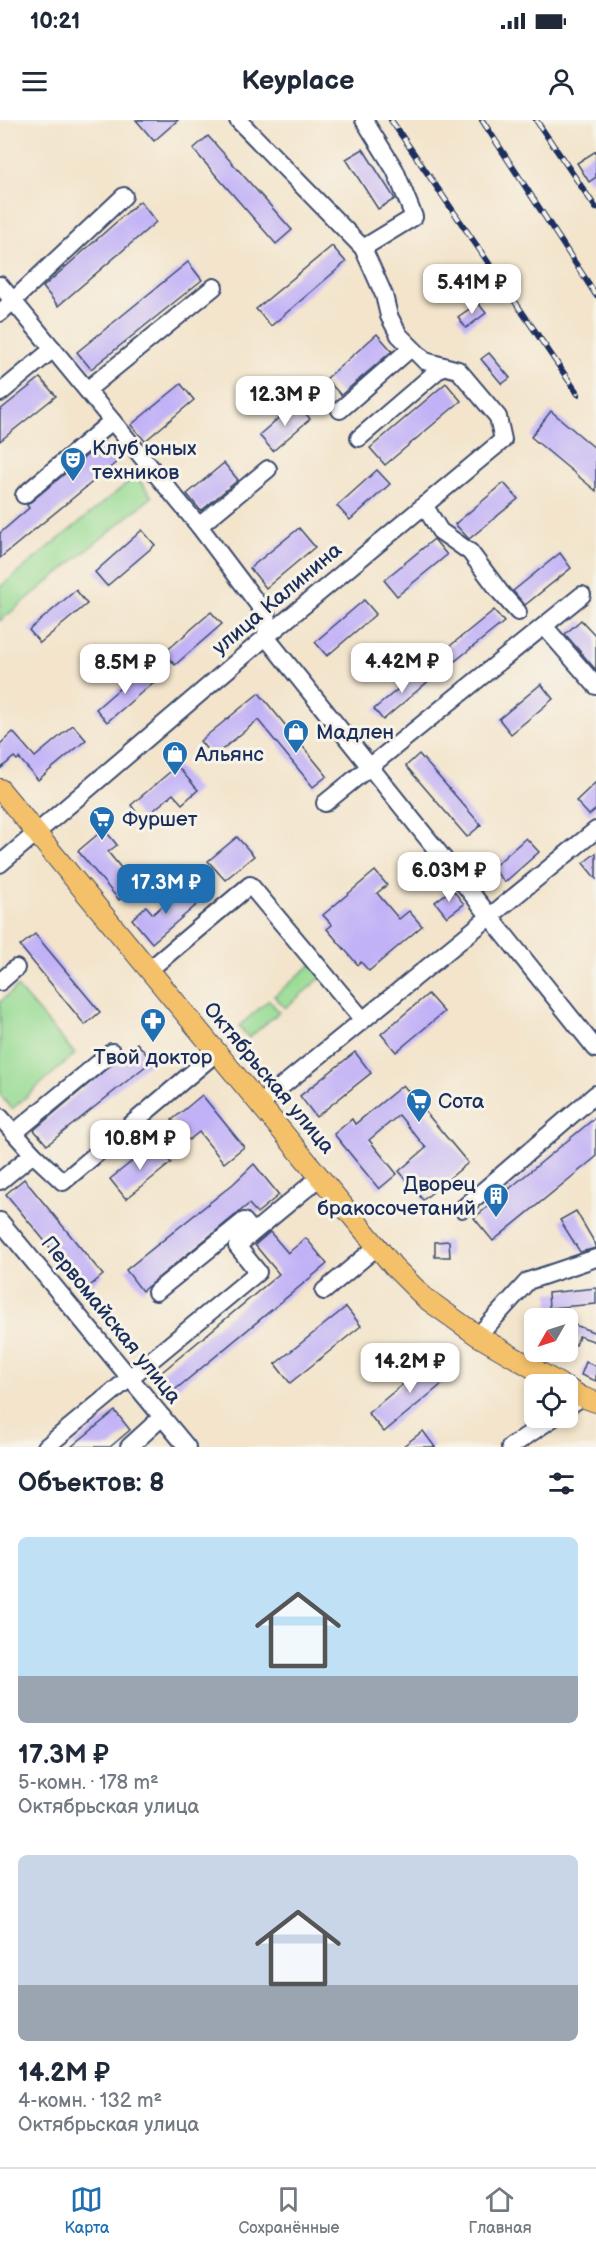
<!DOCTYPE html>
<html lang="ru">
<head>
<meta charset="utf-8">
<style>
  :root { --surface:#fff; --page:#f6f6f7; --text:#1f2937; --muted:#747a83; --line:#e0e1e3; --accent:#1f6fb2 }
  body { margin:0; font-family:"Balsamiq Sans",sans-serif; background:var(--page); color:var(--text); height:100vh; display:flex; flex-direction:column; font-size:22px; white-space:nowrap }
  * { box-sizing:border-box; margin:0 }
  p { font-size:20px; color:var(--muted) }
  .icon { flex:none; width:33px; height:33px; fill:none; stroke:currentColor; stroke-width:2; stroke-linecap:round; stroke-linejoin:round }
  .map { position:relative; height:1327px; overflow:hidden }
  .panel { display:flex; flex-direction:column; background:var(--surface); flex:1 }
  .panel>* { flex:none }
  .needle { width:39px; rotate:231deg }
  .buttons { position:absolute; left:524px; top:1188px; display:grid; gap:12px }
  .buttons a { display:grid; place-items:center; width:54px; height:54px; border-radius:9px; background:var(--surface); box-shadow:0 3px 9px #0003; font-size:30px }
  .price { position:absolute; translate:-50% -51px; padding:0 14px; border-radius:12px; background:#fff; color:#222; font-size:20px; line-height:39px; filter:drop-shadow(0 2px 3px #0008) }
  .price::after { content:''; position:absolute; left:50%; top:36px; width:18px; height:14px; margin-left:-9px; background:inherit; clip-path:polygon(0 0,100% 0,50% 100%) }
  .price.on { background:var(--accent); color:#fff }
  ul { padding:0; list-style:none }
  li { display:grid; align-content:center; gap:12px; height:318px; padding:0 18px }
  li span { display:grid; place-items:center; height:186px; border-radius:9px; color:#555 }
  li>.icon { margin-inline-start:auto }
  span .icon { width:108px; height:108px; fill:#fffc; stroke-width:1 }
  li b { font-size:26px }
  h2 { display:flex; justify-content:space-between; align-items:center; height:72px; padding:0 18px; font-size:26px }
  .status { display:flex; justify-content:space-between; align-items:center; height:42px; padding:0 30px; background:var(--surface); direction:ltr }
  .status svg { height:16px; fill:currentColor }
  header { display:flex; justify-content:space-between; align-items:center; height:78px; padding:0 18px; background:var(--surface); font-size:27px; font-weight:700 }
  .menu { display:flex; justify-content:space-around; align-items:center; height:84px; border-top:2px solid var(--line); background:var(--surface); font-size:16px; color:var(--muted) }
  .menu a { display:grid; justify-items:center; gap:3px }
  .menu .on { color:var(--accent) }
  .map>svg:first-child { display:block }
  .green { fill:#99dc94; stroke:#5a8679; stroke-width:1.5 }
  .building { fill:#c1b1f7 }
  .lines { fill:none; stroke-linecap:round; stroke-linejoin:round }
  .minor-casing { stroke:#3b4a6e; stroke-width:20 }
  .major-casing { stroke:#3b4a6e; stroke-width:22 }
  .minor { stroke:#fff; stroke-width:16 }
  .major { stroke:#f4c16a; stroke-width:20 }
  .rail-casing { stroke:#1b2f5e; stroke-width:6 }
  .rail { stroke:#f7f3e8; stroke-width:4; stroke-dasharray:11; stroke-linecap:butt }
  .labels { text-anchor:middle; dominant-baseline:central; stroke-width:6; stroke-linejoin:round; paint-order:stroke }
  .poi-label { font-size:21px; fill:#1b2f5e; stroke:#f7f3e8; text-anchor:start }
  .street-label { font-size:21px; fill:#1b2f5e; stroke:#f7f3e8 }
</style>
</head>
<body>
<div class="status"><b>10:21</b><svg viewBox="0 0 49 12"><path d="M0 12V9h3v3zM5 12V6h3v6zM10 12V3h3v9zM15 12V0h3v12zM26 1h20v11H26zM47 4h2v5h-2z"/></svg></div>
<header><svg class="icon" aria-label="menu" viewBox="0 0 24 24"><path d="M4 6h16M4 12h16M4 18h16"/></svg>Keyplace<svg class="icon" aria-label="person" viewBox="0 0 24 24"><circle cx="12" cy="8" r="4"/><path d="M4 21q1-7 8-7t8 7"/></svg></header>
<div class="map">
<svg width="596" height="1327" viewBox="0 0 596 1327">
  <rect width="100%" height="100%" fill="#f7f3e8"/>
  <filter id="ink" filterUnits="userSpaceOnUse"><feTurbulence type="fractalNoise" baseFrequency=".0167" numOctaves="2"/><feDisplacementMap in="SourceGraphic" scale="12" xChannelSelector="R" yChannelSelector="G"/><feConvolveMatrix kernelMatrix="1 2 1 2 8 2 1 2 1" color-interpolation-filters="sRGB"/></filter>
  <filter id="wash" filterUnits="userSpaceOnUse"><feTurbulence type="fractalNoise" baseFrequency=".008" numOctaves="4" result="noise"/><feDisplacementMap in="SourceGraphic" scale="24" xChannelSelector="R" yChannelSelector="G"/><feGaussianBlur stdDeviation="1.35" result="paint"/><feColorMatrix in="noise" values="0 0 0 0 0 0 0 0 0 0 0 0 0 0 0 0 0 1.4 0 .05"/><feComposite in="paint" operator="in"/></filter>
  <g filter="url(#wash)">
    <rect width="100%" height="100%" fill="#f3e4cb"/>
    <g class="green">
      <polygon points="136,356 152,377 0,501 0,467"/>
      <polygon points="312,844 322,857 285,888 274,876"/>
      <polygon points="17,867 75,934 12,989 0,975 0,882"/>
      <polygon points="269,880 279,892 249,918 239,906"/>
    </g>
    <g id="blocks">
      <g class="building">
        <polygon points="136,0 178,0 154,21"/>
        <polygon points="208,16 292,110 276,124 193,29"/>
        <polygon points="363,29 395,79 378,89 346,39"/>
        <polygon points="596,31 596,57 589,62 577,43"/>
        <polygon points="140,81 156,102 58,186 43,167"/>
        <polygon points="332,126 346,142 271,206 256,189"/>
        <polygon points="188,142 202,160 91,249 77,232"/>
        <polygon points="478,183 486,193 466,208 458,197"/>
        <polygon points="377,214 392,231 341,275 326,259"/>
        <polygon points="489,233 510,258 502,264 481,239"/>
        <polygon points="40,258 56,276 0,321 0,290"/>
        <polygon points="446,263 461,281 385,345 370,328"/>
        <polygon points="181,264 194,280 145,321 131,305"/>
        <polygon points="297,282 310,299 273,331 259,315"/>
        <polygon points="551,291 596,329 596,371 531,317"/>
        <polygon points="103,322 118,341 0,438 0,413 29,388 27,385"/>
        <polygon points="224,343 238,360 201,391 187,374"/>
        <polygon points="377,350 390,364 350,400 337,386"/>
        <polygon points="504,363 518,379 469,419 455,404"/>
        <polygon points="299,408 315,427 266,468 250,448"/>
        <polygon points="142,410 155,425 107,466 95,452"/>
        <polygon points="434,419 447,435 397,476 384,460"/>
        <polygon points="560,433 571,448 525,485 513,471"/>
        <polygon points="76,470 87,484 40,523 29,510"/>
        <polygon points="364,480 376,494 327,536 315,522"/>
        <polygon points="494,490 504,502 455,541 445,530"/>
        <polygon points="211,492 222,504 175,545 164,533"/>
        <polygon points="581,500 596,516 596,550 565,514"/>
        <polygon points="143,548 155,561 107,602 96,589"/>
        <polygon points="422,549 431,559 383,600 374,589"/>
        <polygon points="541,564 553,579 511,614 499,599"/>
        <polygon points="259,573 327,656 313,667 258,600 213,637 200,621"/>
        <polygon points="73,605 86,620 38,660 19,638 17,640 14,637 0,649 0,624 13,612 35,637"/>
        <polygon points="419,634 481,705 467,717 406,646"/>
        <polygon points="177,646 198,670 182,684 173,674 142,700 131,685"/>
        <polygon points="596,662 596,689 589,695 576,681"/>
        <polygon points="104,709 117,725 108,732 136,766 119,780 78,731"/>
        <polygon points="237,717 254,736 225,760 208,741"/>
        <polygon points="526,718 539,732 505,762 492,748"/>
        <polygon points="596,733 596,759 583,743"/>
        <polygon points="375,751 387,765 377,773 399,799 409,791 422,806 369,851 361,842 358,845 327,809 332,805 323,795"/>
        <polygon points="186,766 200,782 152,823 132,799 146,786 153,794"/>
        <polygon points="452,769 464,784 447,797 435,782"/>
        <polygon points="35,814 100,892 85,905 20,826"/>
        <polygon points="428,874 444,892 396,932 381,914"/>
        <polygon points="137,923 152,941 47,1025 34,1010"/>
        <polygon points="355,932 371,953 316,997 300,976"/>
        <polygon points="403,965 468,1043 423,1080 399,1051 426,1028 399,995 369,1020 397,1054 379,1069 334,1014 352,999 355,1004"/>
        <polygon points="202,975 244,1027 224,1043 199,1012 189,1020 172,1000"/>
        <polygon points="596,997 596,1037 493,1121 474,1098"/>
        <polygon points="155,1023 171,1043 126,1079 110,1059"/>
        <polygon points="254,1044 279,1075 257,1093 249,1084 142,1171 126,1150 233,1064"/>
        <polygon points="24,1059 103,1155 85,1170 6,1074"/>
        <polygon points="576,1091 596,1125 596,1128 580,1132 560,1100"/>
        <polygon points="270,1112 288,1133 306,1118 327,1144 170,1274 156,1257 279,1154 255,1125"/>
        <polygon points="449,1121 450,1137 435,1137 435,1122"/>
        <polygon points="596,1168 596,1184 549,1188 548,1173"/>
        <polygon points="346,1187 361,1206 290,1263 275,1244"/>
        <polygon points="567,1202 596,1213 596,1222 579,1216 576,1225 567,1221"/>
        <polygon points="437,1236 453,1255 384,1312 368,1293"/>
        <polygon points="586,1242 596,1246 596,1261 581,1255"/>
        <polygon points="115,1291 130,1310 110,1327 71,1327"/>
        <polygon points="423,1311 435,1327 402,1327"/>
      </g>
    </g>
  </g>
  <g filter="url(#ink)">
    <use href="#blocks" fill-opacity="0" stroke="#3b4a6e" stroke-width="1.5"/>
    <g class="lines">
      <defs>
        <g id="minor">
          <polyline points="238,0 363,128"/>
          <polyline points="0,165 199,406 267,496 266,517 596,929"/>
          <polyline points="0,193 124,76"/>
          <polyline points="87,270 214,167"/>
          <polyline points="0,273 53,229"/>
          <polyline points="340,290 411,228"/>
          <polyline points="359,318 443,246"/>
          <polyline points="24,375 112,301"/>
          <polyline points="424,385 440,411 470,432 500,472 518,492"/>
          <polyline points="199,406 268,349"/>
          <polyline points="544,506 596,566"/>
          <polyline points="325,683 582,475"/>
          <polyline points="0,744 261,521 503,320 498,297 460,252 458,250 425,241 399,215 389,196 384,175 363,128 414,97 395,50 364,0"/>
          <polyline points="149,850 250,765 363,900"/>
          <polyline points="0,862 16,848"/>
          <polyline points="260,984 596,710"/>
          <polyline points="0,997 33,1034 63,1062 217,932"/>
          <polyline points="14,1013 112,932"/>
          <polyline points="0,1061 33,1034"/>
          <polyline points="462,1089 596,974"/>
          <polyline points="0,1101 187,1327"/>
          <polyline points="324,1171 378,1126"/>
          <polyline points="156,1172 244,1101 253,1112"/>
          <polyline points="478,1216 528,1161 596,1138"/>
          <polyline points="567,1287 582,1277"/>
          <polyline points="46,1327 258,1152 237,1126 320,1057"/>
          <polyline points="129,1327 162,1297"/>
          <polyline points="510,1327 553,1298"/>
        </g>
        <g id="major">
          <polyline points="0,669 393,1146 425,1178 478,1216 560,1264"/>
          <polyline points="567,1268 582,1277 596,1282"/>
        </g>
      </defs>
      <use href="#minor" class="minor-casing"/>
      <use href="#major" class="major-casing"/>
      <use href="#minor" class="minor"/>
      <use href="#major" class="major"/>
      <defs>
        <g id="rail">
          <polyline points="391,0 578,274"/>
          <polyline points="482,0 596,175"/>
          <polyline points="536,0 596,88"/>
        </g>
      </defs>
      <use href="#rail" class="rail-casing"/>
      <use href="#rail" class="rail"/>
    </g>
  </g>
  <defs>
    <symbol id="theatre-pin" viewBox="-11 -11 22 30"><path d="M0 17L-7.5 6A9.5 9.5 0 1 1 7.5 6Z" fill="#1f6fb2" stroke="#f7f3e8"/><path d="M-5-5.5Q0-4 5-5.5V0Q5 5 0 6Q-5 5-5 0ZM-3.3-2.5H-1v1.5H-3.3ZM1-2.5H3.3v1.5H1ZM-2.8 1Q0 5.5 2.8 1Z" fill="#fff"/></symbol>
    <symbol id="shop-pin" viewBox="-11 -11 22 30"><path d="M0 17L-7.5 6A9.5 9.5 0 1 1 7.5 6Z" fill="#1f6fb2" stroke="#f7f3e8"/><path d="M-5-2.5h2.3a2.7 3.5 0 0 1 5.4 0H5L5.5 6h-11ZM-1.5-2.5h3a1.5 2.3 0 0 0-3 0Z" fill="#fff"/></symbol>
    <symbol id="supermarket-pin" viewBox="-11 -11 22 30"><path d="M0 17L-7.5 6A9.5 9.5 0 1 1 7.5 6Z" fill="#1f6fb2" stroke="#f7f3e8"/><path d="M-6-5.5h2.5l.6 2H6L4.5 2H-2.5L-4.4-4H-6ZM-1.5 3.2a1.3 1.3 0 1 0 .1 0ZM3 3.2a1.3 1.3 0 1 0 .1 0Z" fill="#fff"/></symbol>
    <symbol id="pharmacy-pin" viewBox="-11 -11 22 30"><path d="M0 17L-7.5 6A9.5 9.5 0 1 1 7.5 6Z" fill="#1f6fb2" stroke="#f7f3e8"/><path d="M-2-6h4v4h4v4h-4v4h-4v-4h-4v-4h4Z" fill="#fff"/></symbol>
    <symbol id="building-pin" viewBox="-11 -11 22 30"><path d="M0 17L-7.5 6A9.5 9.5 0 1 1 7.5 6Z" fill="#1f6fb2" stroke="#f7f3e8"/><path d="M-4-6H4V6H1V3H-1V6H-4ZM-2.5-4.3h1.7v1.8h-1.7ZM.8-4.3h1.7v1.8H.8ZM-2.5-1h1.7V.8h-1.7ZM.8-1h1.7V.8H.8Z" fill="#fff"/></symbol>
  </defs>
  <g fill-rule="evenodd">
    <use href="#theatre-pin" x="58" y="325" width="30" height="40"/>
    <use href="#shop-pin" x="281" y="597" width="30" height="40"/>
    <use href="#shop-pin" x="160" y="619" width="30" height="40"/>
    <use href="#supermarket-pin" x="87" y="684" width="30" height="40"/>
    <use href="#pharmacy-pin" x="138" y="886" width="30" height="40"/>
    <use href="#supermarket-pin" x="404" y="966" width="30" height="40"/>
    <use href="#building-pin" x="481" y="1061" width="30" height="40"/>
  </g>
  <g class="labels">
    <g class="poi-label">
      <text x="92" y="328">Клуб юных<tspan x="92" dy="24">техников</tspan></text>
      <text x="316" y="612">Мадлен</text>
      <text x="195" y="634">Альянс</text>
      <text x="122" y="699">Фуршет</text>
      <text x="153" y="937" text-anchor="middle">Твой доктор</text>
      <text x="438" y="981">Сота</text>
      <text x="476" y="1064" text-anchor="end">Дворец<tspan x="476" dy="24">бракосочетаний</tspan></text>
    </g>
    <g class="street-label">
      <text transform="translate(277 479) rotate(-40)">улица Калинина</text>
      <text transform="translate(269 958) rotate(50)">Октябрьская улица</text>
      <text transform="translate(111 1200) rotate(51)">Первомайская улица</text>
    </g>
  </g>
</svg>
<div class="buttons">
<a><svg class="needle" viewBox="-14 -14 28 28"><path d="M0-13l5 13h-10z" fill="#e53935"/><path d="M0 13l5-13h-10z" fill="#747a83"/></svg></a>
<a><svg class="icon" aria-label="locate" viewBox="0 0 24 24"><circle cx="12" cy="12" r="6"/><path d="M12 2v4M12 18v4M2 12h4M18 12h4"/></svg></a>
</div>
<b class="price" style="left:472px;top:195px">5.41M ₽</b>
<b class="price" style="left:285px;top:307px">12.3M ₽</b>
<b class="price" style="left:402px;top:574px">4.42M ₽</b>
<b class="price" style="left:125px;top:575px">8.5M ₽</b>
<b class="price" style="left:449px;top:783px">6.03M ₽</b>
<b class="price on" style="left:166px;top:795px">17.3M ₽</b>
<b class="price" style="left:140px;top:1051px">10.8M ₽</b>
<b class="price" style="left:410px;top:1274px">14.2M ₽</b>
</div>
<section class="panel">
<h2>Объектов: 8<svg class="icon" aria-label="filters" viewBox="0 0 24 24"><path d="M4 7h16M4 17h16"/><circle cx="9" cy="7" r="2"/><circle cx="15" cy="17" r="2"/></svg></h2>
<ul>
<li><span style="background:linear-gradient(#bfe0f5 75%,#9aa5b1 0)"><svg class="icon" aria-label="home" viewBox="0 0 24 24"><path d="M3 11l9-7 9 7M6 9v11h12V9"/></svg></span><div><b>17.3M ₽</b><p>5-комн. · 178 m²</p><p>Октябрьская улица</p></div></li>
<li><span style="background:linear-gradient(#c9d6e8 70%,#9aa5b1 0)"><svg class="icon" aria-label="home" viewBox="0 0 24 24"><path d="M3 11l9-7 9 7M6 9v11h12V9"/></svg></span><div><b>14.2M ₽</b><p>4-комн. · 132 m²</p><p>Октябрьская улица</p></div></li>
</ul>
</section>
<nav class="menu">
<a class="on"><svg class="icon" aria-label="map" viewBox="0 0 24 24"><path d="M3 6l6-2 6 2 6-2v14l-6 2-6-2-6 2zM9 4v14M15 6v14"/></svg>Карта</a>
<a><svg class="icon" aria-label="saved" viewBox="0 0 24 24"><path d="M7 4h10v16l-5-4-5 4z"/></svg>Сохранённые</a>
<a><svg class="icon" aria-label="home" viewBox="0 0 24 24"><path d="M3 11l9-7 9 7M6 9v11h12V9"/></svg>Главная</a>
</nav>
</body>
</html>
